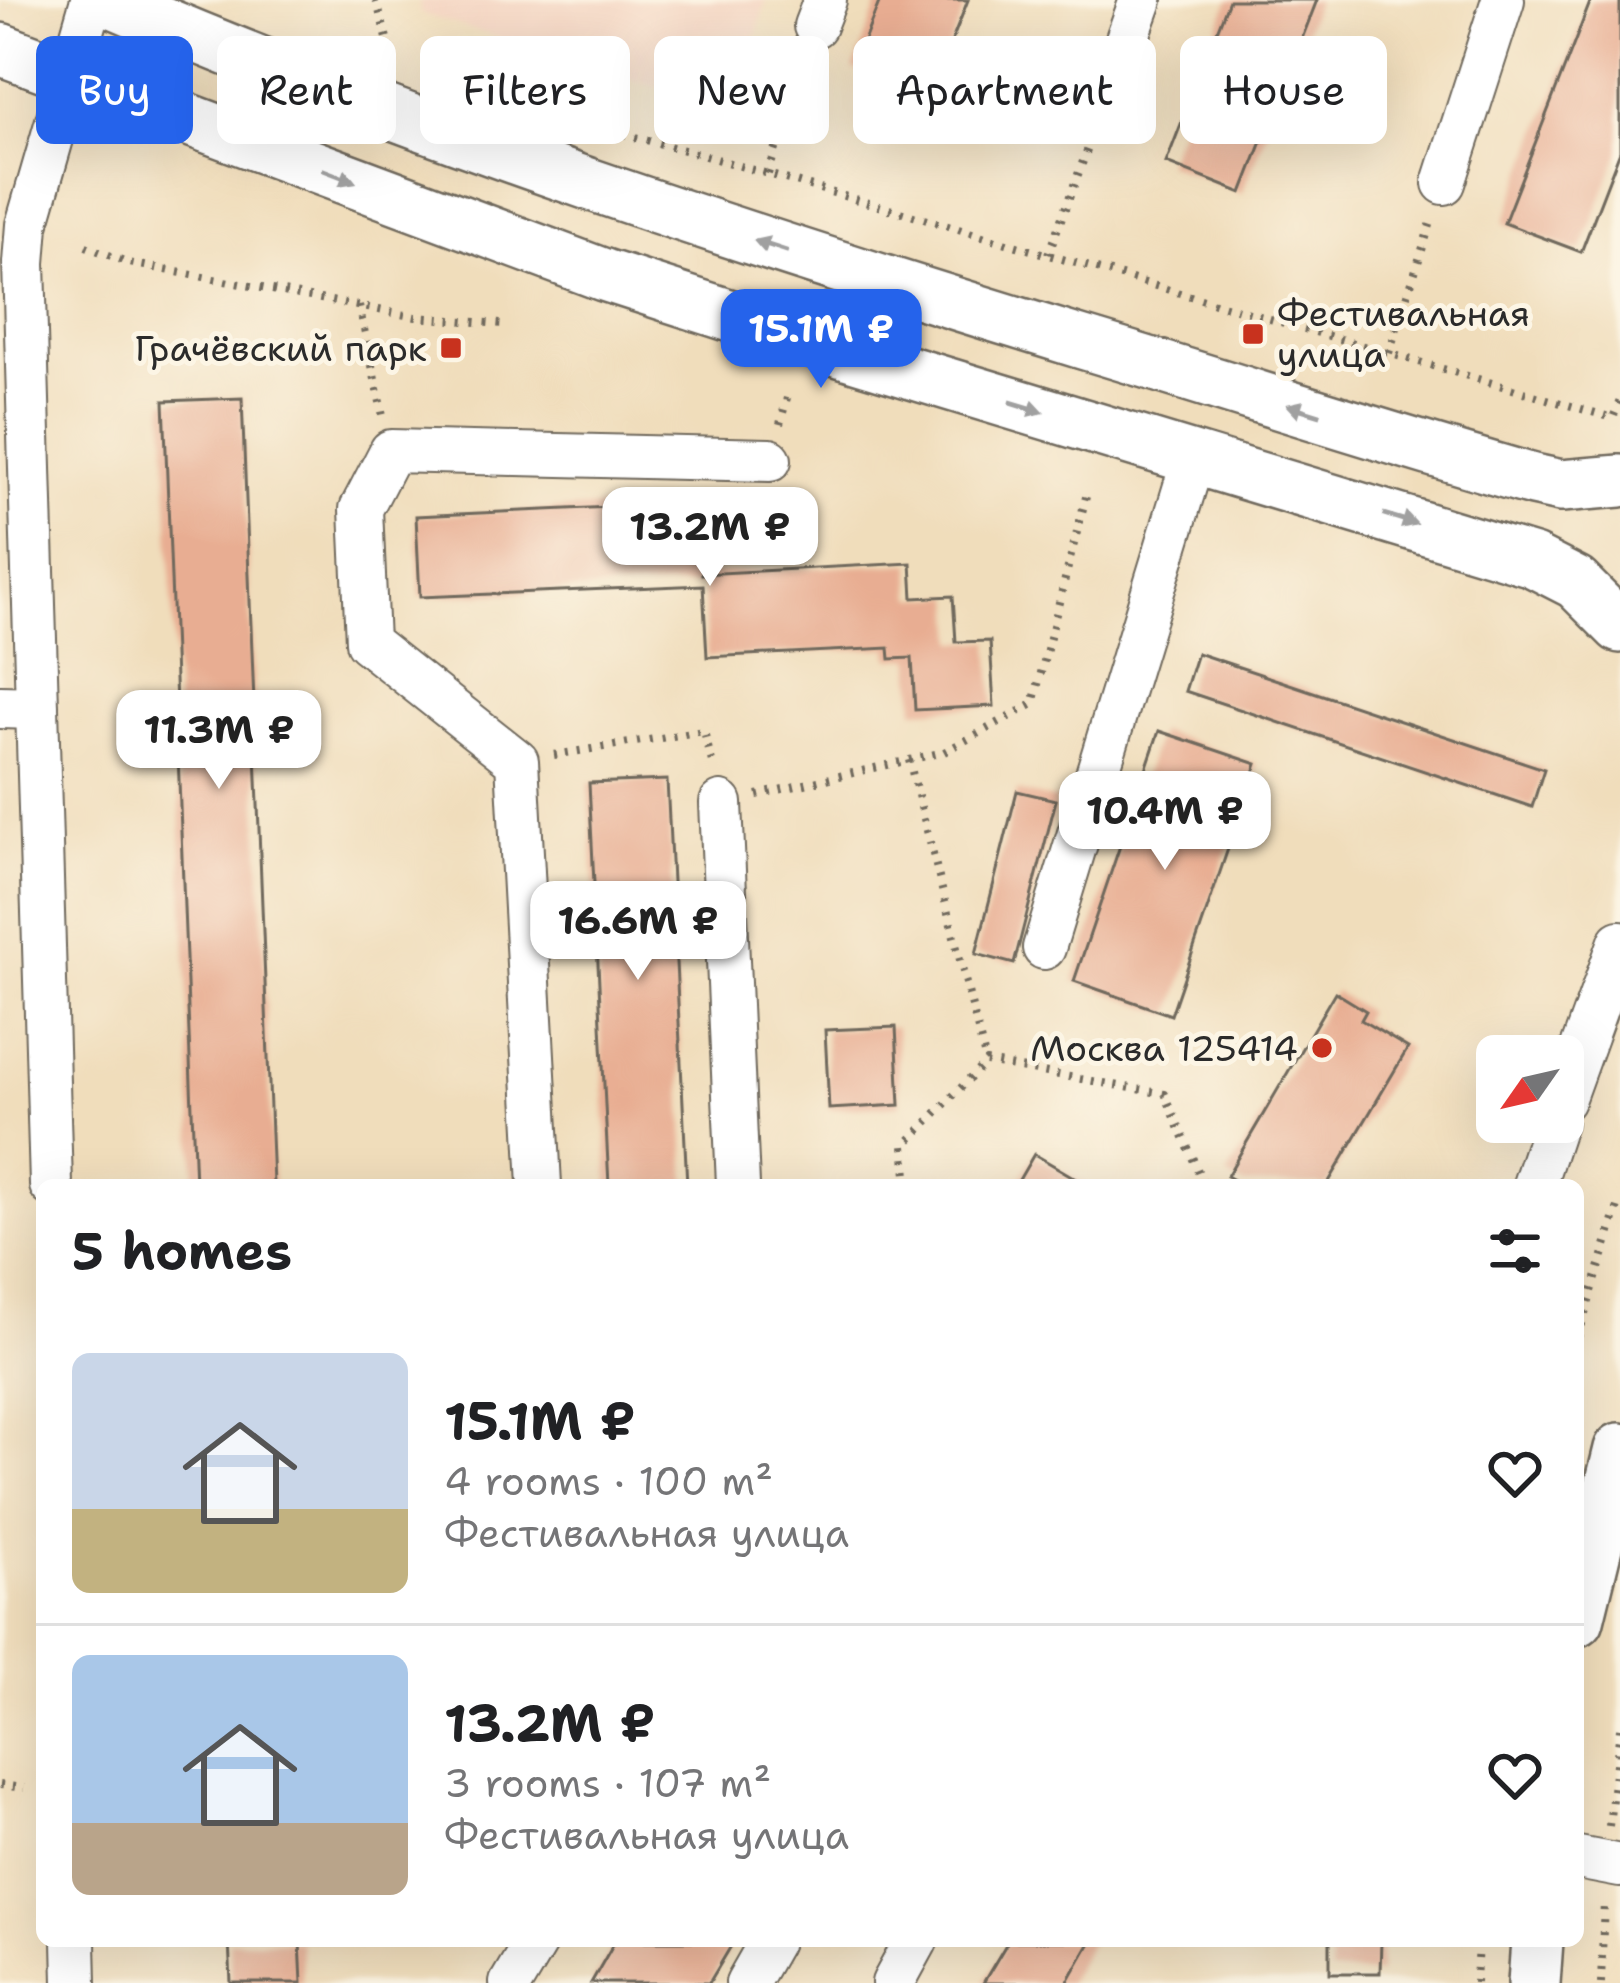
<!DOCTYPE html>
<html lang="en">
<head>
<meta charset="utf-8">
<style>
  :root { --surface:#fff; --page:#f2f2f2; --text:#202124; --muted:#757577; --line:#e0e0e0; --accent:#2563eb }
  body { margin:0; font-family:"Shantell Sans",sans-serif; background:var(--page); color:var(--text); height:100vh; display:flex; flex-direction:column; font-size:45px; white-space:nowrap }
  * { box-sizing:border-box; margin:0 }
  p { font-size:39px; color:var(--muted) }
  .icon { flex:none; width:66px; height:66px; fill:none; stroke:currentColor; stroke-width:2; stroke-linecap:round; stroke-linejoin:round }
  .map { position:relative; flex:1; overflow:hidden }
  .panel { position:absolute; left:36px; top:1179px; width:1548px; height:768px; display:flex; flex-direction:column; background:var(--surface); border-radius:18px; box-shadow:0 12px 48px #0002 }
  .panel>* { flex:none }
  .banner { position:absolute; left:36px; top:36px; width:1548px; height:108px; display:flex; gap:24px }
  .needle { width:78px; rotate:236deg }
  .fabs { position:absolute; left:1476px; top:1035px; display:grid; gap:24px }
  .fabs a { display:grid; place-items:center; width:108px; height:108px; border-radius:18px; background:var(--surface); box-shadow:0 12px 48px #0002; font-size:60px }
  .price { position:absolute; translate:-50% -102px; padding:0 27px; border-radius:24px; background:#fff; color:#222; font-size:39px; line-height:78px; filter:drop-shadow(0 3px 6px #0008) }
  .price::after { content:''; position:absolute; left:50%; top:72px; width:36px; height:27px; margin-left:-18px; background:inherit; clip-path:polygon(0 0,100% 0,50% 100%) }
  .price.on { background:var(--accent); color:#fff }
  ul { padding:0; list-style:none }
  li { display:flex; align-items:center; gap:36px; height:300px; padding:0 36px }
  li+li { border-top:3px solid var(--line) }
  li span { display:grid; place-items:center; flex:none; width:336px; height:240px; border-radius:18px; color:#555 }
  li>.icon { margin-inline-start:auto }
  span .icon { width:144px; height:144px; fill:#fffc; stroke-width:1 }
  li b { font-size:51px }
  h2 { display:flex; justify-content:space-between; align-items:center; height:144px; padding:0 36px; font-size:51px }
  .chip { padding:0 42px; border-radius:18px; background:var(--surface); box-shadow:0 12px 48px #0002; font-size:42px; line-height:108px }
  .chip.on { background:var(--accent); color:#fff }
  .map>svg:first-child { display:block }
  .built { fill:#f4d3c0 }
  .building { fill:#e8ad92 }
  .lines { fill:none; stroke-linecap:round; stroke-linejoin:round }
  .minor-casing { stroke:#70695d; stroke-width:46 }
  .major-casing { stroke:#70695d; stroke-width:56 }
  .path { stroke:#70695d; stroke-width:8; stroke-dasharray:3 9; stroke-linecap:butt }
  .minor { stroke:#fff; stroke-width:42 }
  .major { stroke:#fff; stroke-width:51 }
  .oneway { fill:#a0a0a0 }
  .poi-dot { fill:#c8321e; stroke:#fcf5e5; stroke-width:4.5 }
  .labels { text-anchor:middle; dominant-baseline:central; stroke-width:10; stroke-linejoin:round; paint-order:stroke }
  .poi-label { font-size:36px; fill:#2b2b2b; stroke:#fcf5e5; text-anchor:end }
</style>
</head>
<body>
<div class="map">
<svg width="1620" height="1983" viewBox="0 0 1620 1983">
  <rect width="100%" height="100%" fill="#fcf5e5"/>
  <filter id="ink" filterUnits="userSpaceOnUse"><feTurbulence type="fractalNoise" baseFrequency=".00833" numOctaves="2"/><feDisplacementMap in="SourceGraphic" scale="24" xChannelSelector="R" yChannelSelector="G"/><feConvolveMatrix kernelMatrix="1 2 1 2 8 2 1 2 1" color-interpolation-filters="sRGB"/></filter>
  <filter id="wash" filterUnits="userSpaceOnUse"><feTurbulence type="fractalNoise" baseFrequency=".004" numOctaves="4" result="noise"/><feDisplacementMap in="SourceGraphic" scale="48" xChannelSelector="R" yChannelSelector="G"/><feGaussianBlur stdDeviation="2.7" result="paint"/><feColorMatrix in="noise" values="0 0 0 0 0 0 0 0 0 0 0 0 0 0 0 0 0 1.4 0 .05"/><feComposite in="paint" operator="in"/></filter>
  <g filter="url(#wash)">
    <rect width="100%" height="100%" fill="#f0ddbb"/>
    <polygon class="built" points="419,0 766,0 735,112 420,13"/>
    <g id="blocks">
      <g class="building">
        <polygon points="880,0 968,0 929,99 853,69"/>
        <polygon points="1229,0 1317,0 1242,193 1166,163"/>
        <polygon points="1591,0 1620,0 1620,151 1581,252 1504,223"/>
        <polygon points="242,398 273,1185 195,1185 164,401"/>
        <polygon points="699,503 702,574 911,563 913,598 953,596 956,642 990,641 994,706 915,710 912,658 890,659 889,648 707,657 703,585 420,597 416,516"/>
        <polygon points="1197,653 1544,769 1532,807 1185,691"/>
        <polygon points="1159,731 1257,764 1171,1015 1074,981"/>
        <polygon points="667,780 687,1185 609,1185 589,783"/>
        <polygon points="1017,791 1056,800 1014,964 976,954"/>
        <polygon points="1335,992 1366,1011 1361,1020 1408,1048 1327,1185 1243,1185 1227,1176"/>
        <polygon points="896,1027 900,1105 829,1109 825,1030"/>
        <polygon points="1034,1154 1087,1185 1016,1185"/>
        <polygon points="229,1941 300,1941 302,1983 231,1983"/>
        <polygon points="615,1941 734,1941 709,1983 591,1983"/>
        <polygon points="1008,1941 1091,1941 1067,1983 983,1983"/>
        <polygon points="1330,1941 1381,1941 1380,1973 1330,1973"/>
      </g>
    </g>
  </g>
  <g filter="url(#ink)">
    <use href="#blocks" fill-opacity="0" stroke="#70695d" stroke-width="3"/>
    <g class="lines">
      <defs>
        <g id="minor">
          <polyline points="815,26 825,0"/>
          <polyline points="1101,112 1141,0"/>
          <polyline points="1444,183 1503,0"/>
          <polyline points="0,707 37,708"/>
          <polyline points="721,803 738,1185"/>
          <polyline points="1044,948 1194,457"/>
          <polyline points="1563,1100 1620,942"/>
          <polyline points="51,1185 24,263 27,225 92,0"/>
          <polyline points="540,1185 517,761 367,642 361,509 391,451 770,460"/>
          <polyline points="1534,1185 1555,1122"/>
          <polyline points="1578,1858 1620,1866"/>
          <polyline points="74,1941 75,1983"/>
          <polyline points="511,1983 536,1941"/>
          <polyline points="747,1983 771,1941"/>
          <polyline points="893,1983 916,1941"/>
        </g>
        <g id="major">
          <path d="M109 0C425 136 753 242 1083 343 1233 388 1382 437 1533 480L1561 486 1620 481"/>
          <polyline points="0,49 604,275 859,357 1533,561 1576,583 1620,627"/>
          <polyline points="1578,1620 1620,1449"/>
          <polyline points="1534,1983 1537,1941"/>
        </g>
      </defs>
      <use href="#minor" class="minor-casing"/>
      <use href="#major" class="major-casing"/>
      <g class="path">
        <polyline points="376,0 395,66"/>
        <polyline points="496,100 695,153 1613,418 1620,400"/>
        <polyline points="768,174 804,62"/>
        <polyline points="86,246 129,263 416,317 502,324"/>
        <polyline points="1048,254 1088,148"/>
        <polyline points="359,306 383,416"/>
        <polyline points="1389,353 1432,219"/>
        <polyline points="780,424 788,394"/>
        <polyline points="554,755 704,731 713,766"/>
        <polyline points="909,760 986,1062"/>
        <polyline points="757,795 944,752 1033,704 1088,489"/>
        <polyline points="908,1185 904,1146 986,1062 1165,1094 1204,1185"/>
        <polyline points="1578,1337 1620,1200"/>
        <polyline points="0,1785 24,1788"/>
        <polyline points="1609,1826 1620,1728"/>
        <polyline points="1476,1983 1478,1941"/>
        <polyline points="1601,1983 1604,1901"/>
      </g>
      <use href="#minor" class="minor"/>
      <use href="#major" class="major"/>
    </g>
    <defs><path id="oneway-solid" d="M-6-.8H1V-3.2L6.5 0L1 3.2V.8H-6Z" transform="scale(3)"/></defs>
    <g class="oneway">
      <use href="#oneway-solid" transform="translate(339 176) rotate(21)"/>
      <use href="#oneway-solid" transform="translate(771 246) rotate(-162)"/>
      <use href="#oneway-solid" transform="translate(1027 407) rotate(17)"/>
      <use href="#oneway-solid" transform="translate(1304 410) rotate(-163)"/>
      <use href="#oneway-solid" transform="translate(1400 519) rotate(17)"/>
    </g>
  </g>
  <g class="poi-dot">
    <rect x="1241" y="322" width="24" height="24" rx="6"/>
    <rect x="439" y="336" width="24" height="24" rx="6"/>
    <circle cx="1322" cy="1048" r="12"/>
  </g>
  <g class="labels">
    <g class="poi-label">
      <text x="1277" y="313" text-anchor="start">Фестивальная<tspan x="1277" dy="41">улица</tspan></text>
      <text x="427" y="348">Грачёвский парк</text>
      <text x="1298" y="1048">Москва 125414</text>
    </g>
  </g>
</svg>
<div class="fabs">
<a><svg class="needle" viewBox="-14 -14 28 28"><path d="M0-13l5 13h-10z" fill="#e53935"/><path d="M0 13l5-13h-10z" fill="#757577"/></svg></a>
</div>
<b class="price on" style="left:821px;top:391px">15.1M ₽</b>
<b class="price" style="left:710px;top:589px">13.2M ₽</b>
<b class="price" style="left:219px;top:792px">11.3M ₽</b>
<b class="price" style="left:1165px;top:873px">10.4M ₽</b>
<b class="price" style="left:638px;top:983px">16.6M ₽</b>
<div class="banner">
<a class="chip on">Buy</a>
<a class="chip">Rent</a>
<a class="chip">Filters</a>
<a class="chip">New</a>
<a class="chip">Apartment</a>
<a class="chip">House</a>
</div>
<section class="panel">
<h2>5 homes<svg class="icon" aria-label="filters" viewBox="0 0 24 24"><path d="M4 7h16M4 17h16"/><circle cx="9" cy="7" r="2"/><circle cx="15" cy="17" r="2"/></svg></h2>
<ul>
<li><span style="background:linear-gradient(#c9d6e8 65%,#c2b280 0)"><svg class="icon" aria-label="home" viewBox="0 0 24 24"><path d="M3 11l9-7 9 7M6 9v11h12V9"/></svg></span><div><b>15.1M ₽</b><p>4 rooms · 100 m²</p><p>Фестивальная улица</p></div><svg class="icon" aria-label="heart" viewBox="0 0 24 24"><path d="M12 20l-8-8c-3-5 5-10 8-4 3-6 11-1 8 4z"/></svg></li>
<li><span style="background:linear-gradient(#a9c7e8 70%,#b9a48a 0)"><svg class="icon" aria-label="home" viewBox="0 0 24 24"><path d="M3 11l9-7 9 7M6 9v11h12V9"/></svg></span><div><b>13.2M ₽</b><p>3 rooms · 107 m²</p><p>Фестивальная улица</p></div><svg class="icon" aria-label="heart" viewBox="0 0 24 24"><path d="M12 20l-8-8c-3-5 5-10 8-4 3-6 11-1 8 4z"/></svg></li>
</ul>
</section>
</div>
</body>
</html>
